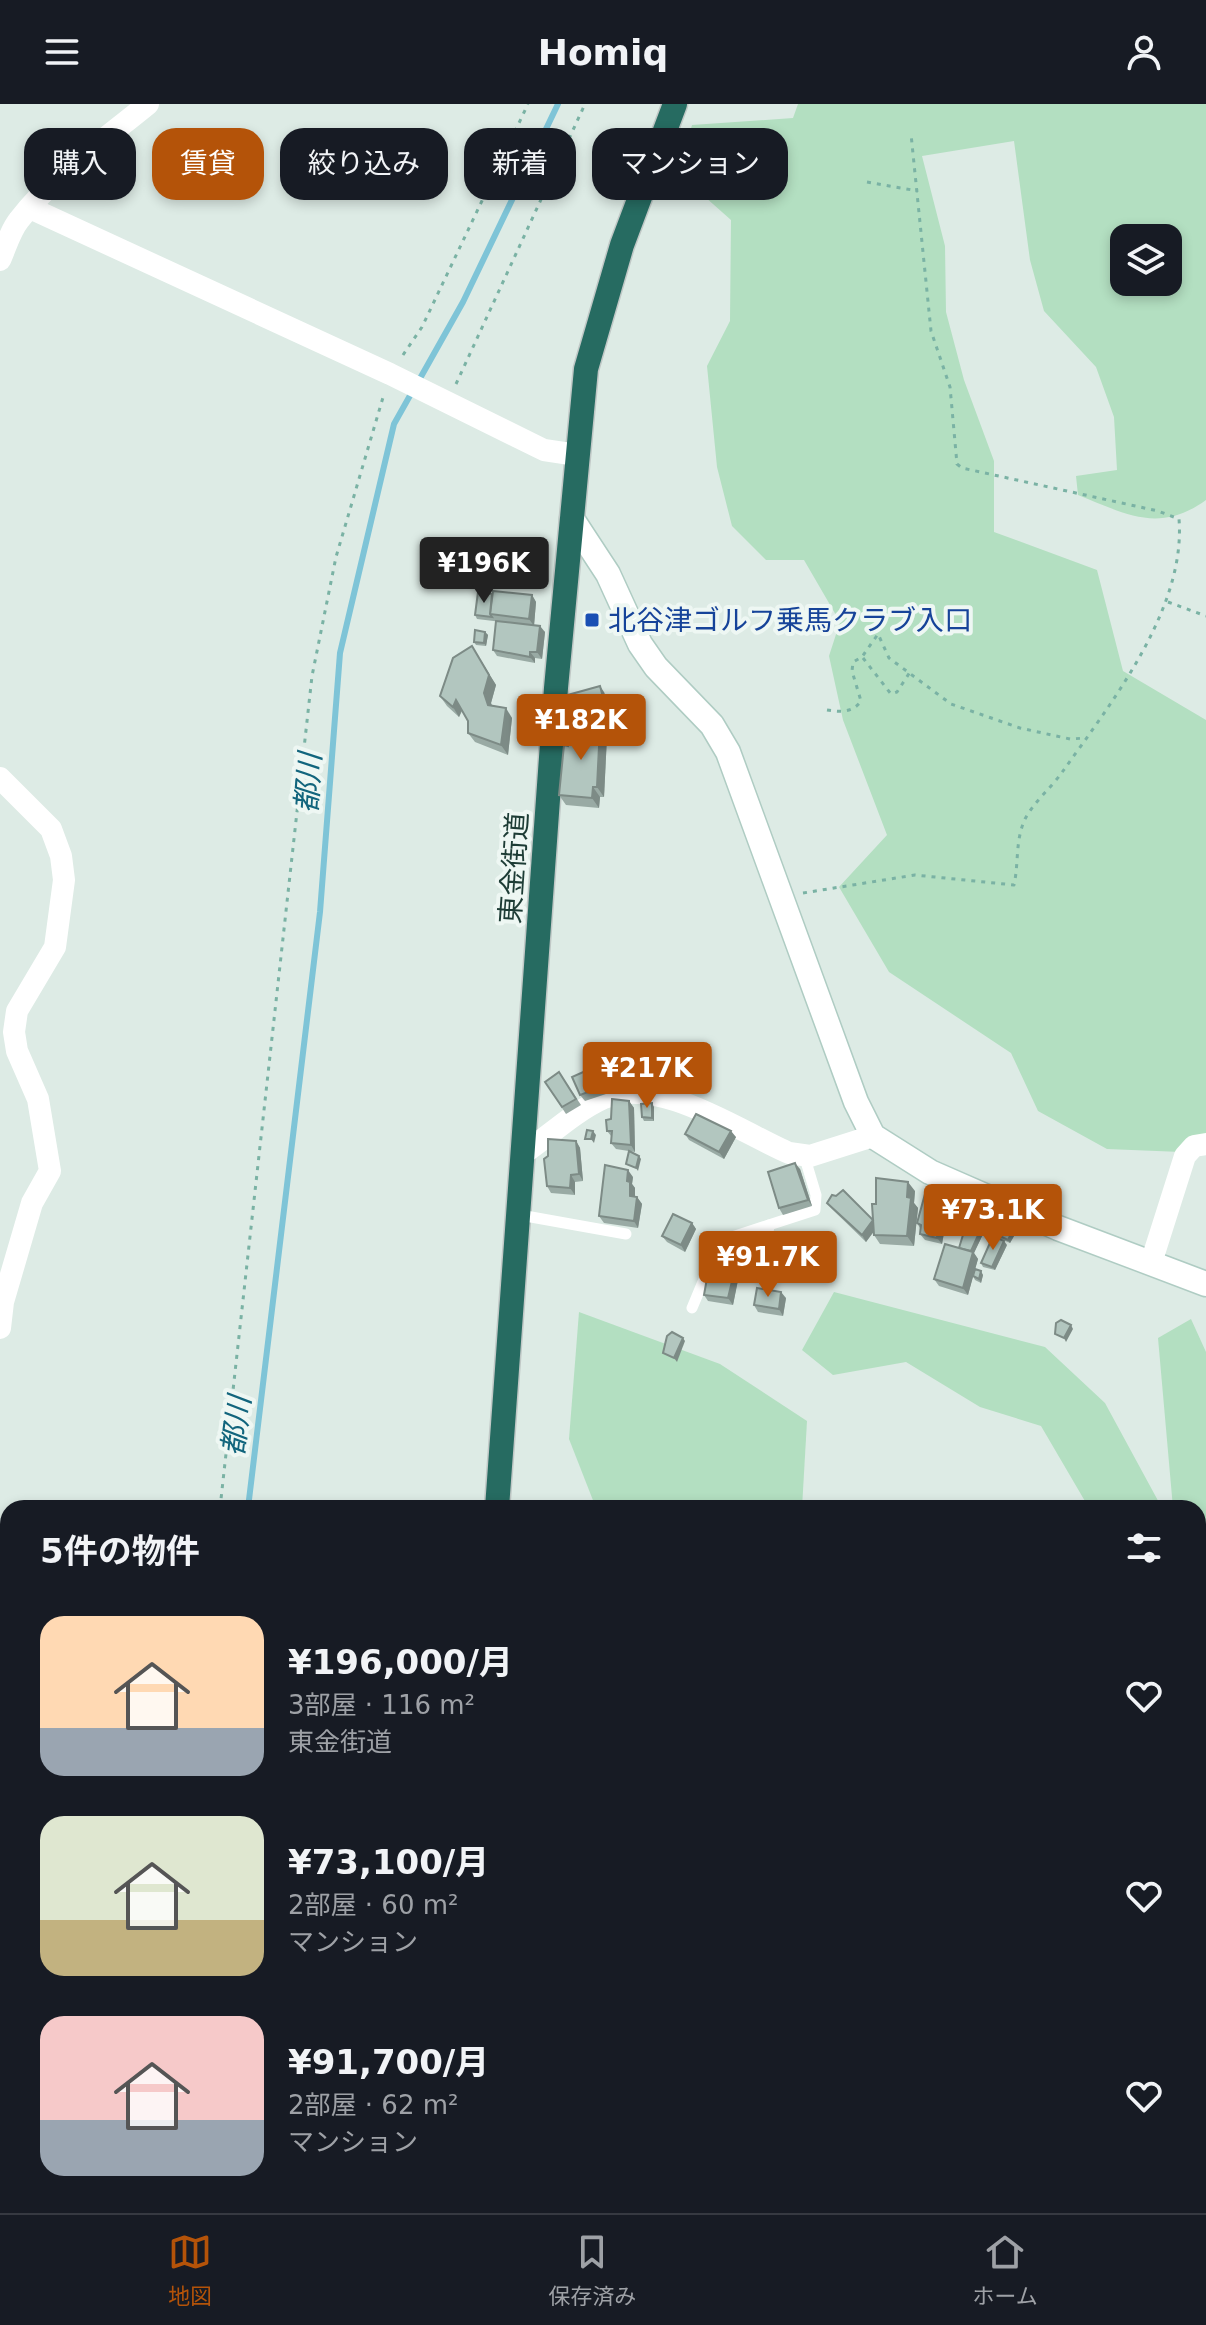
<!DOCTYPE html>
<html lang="ja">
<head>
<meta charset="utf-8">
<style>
  :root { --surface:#171b24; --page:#242831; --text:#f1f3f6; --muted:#9ea1a6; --line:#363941; --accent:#b45309 }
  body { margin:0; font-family:"DejaVu Sans","Noto Sans JP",sans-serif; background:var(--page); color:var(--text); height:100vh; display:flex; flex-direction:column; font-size:30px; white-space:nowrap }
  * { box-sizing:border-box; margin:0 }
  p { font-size:26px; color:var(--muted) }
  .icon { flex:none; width:44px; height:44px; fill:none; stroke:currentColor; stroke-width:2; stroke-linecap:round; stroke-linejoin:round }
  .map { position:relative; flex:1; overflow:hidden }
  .sheet { position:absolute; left:0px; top:1396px; width:1206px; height:714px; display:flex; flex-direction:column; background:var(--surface); border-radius:24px 24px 0 0; box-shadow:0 4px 12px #0003 }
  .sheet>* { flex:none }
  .guide { position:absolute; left:24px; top:24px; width:800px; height:72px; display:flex; gap:16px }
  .tools { position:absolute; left:1110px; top:120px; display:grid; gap:16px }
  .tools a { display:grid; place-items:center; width:72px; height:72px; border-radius:16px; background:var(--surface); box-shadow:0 4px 12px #0003; font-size:40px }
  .price { position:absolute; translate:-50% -68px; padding:0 18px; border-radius:8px; background:var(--accent); color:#fff; font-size:26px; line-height:52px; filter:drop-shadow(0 2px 4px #0008) }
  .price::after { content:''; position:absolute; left:50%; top:48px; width:24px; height:18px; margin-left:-12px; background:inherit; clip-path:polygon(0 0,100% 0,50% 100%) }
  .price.on { background:#222; color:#fff }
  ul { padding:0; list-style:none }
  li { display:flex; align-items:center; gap:24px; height:200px; padding:0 40px }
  li span { display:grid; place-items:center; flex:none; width:224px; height:160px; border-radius:24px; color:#555 }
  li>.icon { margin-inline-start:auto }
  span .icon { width:96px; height:96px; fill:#fffc; stroke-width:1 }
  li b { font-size:34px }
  h2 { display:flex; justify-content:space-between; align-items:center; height:96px; padding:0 40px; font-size:34px }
  .chip { padding:0 28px; border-radius:24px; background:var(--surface); box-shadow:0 4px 12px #0003; font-size:28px; line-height:72px }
  .chip.on { background:var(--accent); color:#fff }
  header { display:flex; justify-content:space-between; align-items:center; height:104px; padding:0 40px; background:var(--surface); font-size:36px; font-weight:800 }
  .tabs { display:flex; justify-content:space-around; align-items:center; height:112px; border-top:2px solid var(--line); background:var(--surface); font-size:22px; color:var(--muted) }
  .tabs a { display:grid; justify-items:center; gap:4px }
  .tabs .on { color:var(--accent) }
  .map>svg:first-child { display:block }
  .green { fill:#b3dfc1; fill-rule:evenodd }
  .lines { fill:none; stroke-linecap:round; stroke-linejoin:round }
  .stream { stroke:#7ec4d7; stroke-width:6 }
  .secondary-casing { stroke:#afccc3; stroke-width:27 }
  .highway-casing { stroke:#c0c8c6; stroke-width:27 }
  .path { stroke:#7ab2a4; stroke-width:3; stroke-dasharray:4 6; stroke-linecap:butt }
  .lane { stroke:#fff; stroke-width:11 }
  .street { stroke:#fff; stroke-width:22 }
  .secondary { stroke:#fff; stroke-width:24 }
  .highway { stroke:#266b61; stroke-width:24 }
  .wall { fill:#99aaa4; fill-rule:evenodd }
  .shaded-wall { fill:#7d8b86 }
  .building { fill:#b2c6bf; stroke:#7d8b86; stroke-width:2 }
  .transit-dot { fill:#1a4fb4; stroke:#eef7f3; stroke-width:3 }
  .labels { text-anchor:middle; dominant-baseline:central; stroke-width:8; stroke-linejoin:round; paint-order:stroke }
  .transit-label { font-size:28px; fill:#164399; stroke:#eef7f3; text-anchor:start }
  .street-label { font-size:28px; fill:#1d3c35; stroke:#eef7f3 }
  .water-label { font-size:30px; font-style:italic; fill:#12657d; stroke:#eef7f3 }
</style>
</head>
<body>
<header><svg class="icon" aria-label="menu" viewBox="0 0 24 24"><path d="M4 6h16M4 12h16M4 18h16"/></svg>Homiq<svg class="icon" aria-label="person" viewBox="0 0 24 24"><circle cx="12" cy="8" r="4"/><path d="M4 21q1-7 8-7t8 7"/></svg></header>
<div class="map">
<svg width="1206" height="2109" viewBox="0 0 1206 2109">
  <rect width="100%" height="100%" fill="#ddebe5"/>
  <g class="green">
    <path d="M798 0H1206V396C1159 430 1126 410 1078 391L1076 372 1117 366 1114 313 1096 263 1044 207 1030 156 1014 37 922 52 945 142 946 208 964 276 994 357V428L1097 466 1123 567 1206 616V1049L1107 1045 1038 1007 1011 949 889 868 839 783 887 731 843 616 829 552 840 518 804 456H766L732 422 717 363 707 262 730 217 731 116 678 69 692 21 793 14ZM1124 134H1168V178H1124Z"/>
    <polygon points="834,1188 1045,1243 1105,1299 1162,1404 1089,1404 1041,1322 980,1303 906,1258 833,1271 802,1246"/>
    <polygon points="579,1208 720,1260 807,1317 802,1404 596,1404 569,1335"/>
    <polygon points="1191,1215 1206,1248 1206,1861 1198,1880 1198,1404 1173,1404 1158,1234"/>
    <polygon points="295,2102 639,2102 636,2109 291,2109"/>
    <polygon points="732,2102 940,2102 944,2109 736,2109"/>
    <polygon points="1106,2102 1178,2102 1187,2109 1106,2109"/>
  </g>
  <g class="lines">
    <g class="stream">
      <polyline points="418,278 463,198 558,0"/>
      <polyline points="248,1404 320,808 340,549 394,320 412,288"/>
      <polyline points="24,2109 28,2102"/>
    </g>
    <defs>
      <g id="secondary">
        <polyline points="572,415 608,470 640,540 656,563 712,621 728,648 856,998 873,1032 930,1068 1058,1124 1206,1180"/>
        <polyline points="0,1805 8,1808"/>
      </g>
      <g id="highway">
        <polyline points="497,1404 556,584 586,265 622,141 675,0"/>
        <polyline points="241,2109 245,2102"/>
      </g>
    </defs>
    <use href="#secondary" class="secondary-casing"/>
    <use href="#highway" class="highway-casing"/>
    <g class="path">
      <polyline points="867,78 918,87"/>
      <polyline points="403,251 422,223 528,0"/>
      <polyline points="456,280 585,0"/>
      <polyline points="1168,498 1206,512"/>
      <polyline points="863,554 891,590 897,588 910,568"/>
      <path d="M827 606C840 608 853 609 861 597L852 567 853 558 862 553 878 530 889 554 951 600 1020 624 1070 635 1086 634"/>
      <path d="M803 789 915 771 1014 781C1019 758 1015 737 1025 715 1033 699 1052 683 1063 667 1112 598 1186 504 1179 415L1158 407 962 364 957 360 950 283 931 227 911 30"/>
      <polyline points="220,1404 312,572 336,453 384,290"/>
      <polyline points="0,2087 8,2071"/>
    </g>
    <g class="lane">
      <polyline points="520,1111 626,1130"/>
      <polyline points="763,1166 769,1121"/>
      <polyline points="692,1204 720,1137 815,1106 816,1091 804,1051"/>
    </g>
    <g class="street">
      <polyline points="30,104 390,270 544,346 577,351"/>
      <path d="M0 156C6 143 10 127 19 116 54 71 104 36 148 0"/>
      <polyline points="0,674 51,725 61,752 64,776 55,843 17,907 14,928 17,947 38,995 50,1067 32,1099 3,1198 0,1224"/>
      <path d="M523 1050C549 1032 575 1007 604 994 659 971 740 1028 789 1049L810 1052 873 1032"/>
      <polyline points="1151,1159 1185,1052 1194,1042 1206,1040"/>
      <polyline points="1032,2102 1047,2109"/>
    </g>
    <use href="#secondary" class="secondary"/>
    <use href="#highway" class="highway"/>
  </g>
  <g class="wall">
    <polygon points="492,490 532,491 536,498 534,521 545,528 542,555 535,554 535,559 497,552 493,546 510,519 477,515 475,511"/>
    <polygon points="485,528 488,531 486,542 476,541 474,538"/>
    <polygon points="478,552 496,581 491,599 492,602 512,614 508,651 475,638 468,629 468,617 462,607 459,613 447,602 440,592"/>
    <path d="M604 588 615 625 605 628 607 632 604 693H600L599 704 566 701 559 691 574 619 571 615ZM591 617 592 621 581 620 588 618Z"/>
    <polygon points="640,954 643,958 638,975 625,971 623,968"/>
    <polygon points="610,956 624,978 618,986 585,997 580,991"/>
    <polygon points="559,968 581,1001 566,1010 545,978"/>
    <polygon points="629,997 634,1004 635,1048 616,1045 611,1039 612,1033 607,1027 611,1015"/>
    <polygon points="654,1003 654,1017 644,1017 642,1013"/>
    <polygon points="685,1030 736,1033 724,1055 689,1036"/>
    <polygon points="576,1037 580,1044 583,1077 575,1078 575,1091 551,1089 547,1082"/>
    <polygon points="800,1065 812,1102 783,1111 779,1104"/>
    <polygon points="633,1073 632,1080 635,1084 635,1092 637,1093 642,1100 638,1124 604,1119 599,1112"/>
    <polygon points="915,1087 914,1099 918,1104 914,1142 880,1140 874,1131 873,1128 866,1138 832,1105 827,1099 873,1115 876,1100"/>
    <polygon points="944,1094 949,1101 942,1140 925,1136 920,1130 920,1124 917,1119"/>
    <polygon points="692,1119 696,1125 685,1148 667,1138 662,1132"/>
    <polygon points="980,1127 983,1130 974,1149 978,1155 975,1165 983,1171 981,1179 975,1176 973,1172 968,1191 939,1182 934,1175"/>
    <polygon points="991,1128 1012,1128 1014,1132 1010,1139 993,1131"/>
    <polygon points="1007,1141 995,1166 983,1163 981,1159"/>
    <polygon points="734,1169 738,1176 733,1201 708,1197 704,1191"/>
    <polygon points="786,1194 783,1212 758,1208 754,1201"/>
  </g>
  <g class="shaded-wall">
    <polygon points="532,491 536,498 534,522 529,515"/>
    <polygon points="540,522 545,528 542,555 537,548"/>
    <polygon points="485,528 488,531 486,542 484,539"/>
    <polygon points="472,542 496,581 491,599 495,611 488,601"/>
    <polygon points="530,548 535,554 535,559 530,553"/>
    <polygon points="600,582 604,588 615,625 610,619"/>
    <polygon points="456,596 462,606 459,613 453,603"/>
    <polygon points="506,604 512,614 508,651 501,641"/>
    <polygon points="600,622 607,632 604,693 597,683"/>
    <polygon points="593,683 600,693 599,704 592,694"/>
    <polygon points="640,954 643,958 638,975 635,972"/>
    <polygon points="610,956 624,978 618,986 613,979"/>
    <polygon points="629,997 634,1004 635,1048 631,1041"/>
    <polygon points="652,999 654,1003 654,1017 652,1014"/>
    <polygon points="593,1027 596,1031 594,1039 591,1035"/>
    <polygon points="731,1027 736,1033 724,1055 719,1048"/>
    <polygon points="576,1037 580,1044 583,1077 579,1070"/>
    <polygon points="639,1052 641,1055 638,1067 636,1064"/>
    <polygon points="795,1059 800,1065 812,1102 808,1096"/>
    <polygon points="628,1066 633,1073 632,1080 635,1084 635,1098 630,1092 627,1077"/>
    <polygon points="571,1071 575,1078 575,1091 570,1084"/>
    <polygon points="908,1078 915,1087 914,1099 918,1104 914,1142 907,1132"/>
    <polygon points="637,1093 642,1100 638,1124 634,1117"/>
    <polygon points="944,1094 949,1101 942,1140 937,1134"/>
    <polygon points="873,1116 878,1122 866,1138 862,1131"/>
    <polygon points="692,1119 696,1125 685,1148 681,1141"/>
    <polygon points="980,1127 983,1130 974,1149 978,1155 968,1191 963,1184 971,1149"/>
    <polygon points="1012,1128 1014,1132 1010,1139 1008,1136"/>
    <polygon points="1004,1137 1007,1141 995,1166 992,1163"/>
    <polygon points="981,1167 983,1171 981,1179 979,1175"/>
    <polygon points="734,1169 738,1176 733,1201 728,1194"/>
    <polygon points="781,1188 786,1194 783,1212 779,1205"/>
    <polygon points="1071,1221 1073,1225 1066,1238 1064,1234"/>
    <polygon points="683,1234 685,1237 677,1258 674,1254"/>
  </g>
  <g class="building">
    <polygon points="493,487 532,491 529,515 490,510"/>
    <polygon points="478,488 492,490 490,510 492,513 475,511"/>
    <polygon points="496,517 540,522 537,548 530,548 530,553 493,546"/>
    <polygon points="475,526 485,528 484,539 474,538"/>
    <polygon points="472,542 489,571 484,589 488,601 506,604 501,641 468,629 468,617 456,596 453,603 440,592 453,554"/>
    <polygon points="600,582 610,619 600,622 592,621 589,610 571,615 564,592"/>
    <polygon points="571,619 600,622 597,683 593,683 592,694 559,691 564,641 568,642"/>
    <polygon points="629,950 640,954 635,972 623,968"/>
    <polygon points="610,956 619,972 613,979 580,991 572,973"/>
    <polygon points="559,968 576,995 562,1003 545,978"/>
    <polygon points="612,995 629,997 631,1041 611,1039 612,1027 607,1027 606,1016 611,1015"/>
    <polygon points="652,999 652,1014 642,1013 641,1000"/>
    <polygon points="696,1010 731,1027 719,1048 685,1030"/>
    <polygon points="587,1026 593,1027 591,1035 585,1035"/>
    <polygon points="548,1035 576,1037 579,1070 571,1071 570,1084 547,1082 544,1055 548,1052"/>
    <polygon points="629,1047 639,1052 636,1064 626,1060"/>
    <polygon points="795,1059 808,1096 779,1104 768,1068"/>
    <polygon points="605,1061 628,1066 627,1077 630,1078 630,1092 637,1093 634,1117 599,1112"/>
    <polygon points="876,1074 908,1078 907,1093 911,1094 907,1132 874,1131 872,1100 876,1100"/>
    <polygon points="843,1086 873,1116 862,1131 827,1099 832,1091 836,1092"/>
    <polygon points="925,1090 944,1094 937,1134 920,1130 921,1121 917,1119"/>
    <polygon points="673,1110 692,1119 681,1141 662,1132"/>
    <polygon points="994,1120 1012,1128 1008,1136 991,1128"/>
    <polygon points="966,1121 980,1127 971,1147 959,1144"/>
    <polygon points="993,1132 1004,1137 992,1163 981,1159"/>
    <polygon points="945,1140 973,1148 963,1184 934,1175"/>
    <polygon points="709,1163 734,1169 728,1194 704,1191"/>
    <polygon points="975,1165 981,1167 979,1175 973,1172"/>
    <polygon points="757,1184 781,1188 779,1205 754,1201"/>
    <polygon points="1061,1216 1071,1221 1064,1234 1055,1230 1056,1219"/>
    <polygon points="672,1228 683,1234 674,1254 663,1249 667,1232"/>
  </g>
  <rect class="transit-dot" x="584" y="508" width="16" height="16" rx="4"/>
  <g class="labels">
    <g class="transit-label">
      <text x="608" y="516">北谷津ゴルフ乗馬クラブ入口</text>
    </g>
    <g class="street-label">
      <text transform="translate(514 764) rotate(-86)">東金街道</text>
    </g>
    <g class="water-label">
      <text transform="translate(308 679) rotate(-86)">都川</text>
      <text transform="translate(236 1322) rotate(-83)">都川</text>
    </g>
  </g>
</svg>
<div class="tools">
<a><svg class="icon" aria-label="layers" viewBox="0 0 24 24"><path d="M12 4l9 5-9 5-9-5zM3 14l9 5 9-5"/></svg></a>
</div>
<b class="price on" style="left:484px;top:501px">¥196K</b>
<b class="price" style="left:581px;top:658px">¥182K</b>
<b class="price" style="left:647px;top:1006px">¥217K</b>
<b class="price" style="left:993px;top:1148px">¥73.1K</b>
<b class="price" style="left:768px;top:1195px">¥91.7K</b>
<div class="guide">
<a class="chip">購入</a>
<a class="chip on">賃貸</a>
<a class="chip">絞り込み</a>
<a class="chip">新着</a>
<a class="chip">マンション</a>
</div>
<section class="sheet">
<h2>5件の物件<svg class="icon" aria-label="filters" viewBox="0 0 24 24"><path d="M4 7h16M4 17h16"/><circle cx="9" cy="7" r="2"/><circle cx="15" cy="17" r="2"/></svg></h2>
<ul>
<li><span style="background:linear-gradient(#ffd9b3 70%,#9aa5b1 0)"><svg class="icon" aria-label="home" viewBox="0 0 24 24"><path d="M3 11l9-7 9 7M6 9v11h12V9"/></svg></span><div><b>¥196,000/月</b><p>3部屋 · 116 m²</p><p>東金街道</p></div><svg class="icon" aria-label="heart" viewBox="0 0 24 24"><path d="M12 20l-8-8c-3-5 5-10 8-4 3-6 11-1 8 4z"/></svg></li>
<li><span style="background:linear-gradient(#dfe7d0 65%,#c2b280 0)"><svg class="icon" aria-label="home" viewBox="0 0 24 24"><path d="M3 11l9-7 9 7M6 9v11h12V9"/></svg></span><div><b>¥73,100/月</b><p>2部屋 · 60 m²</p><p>マンション</p></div><svg class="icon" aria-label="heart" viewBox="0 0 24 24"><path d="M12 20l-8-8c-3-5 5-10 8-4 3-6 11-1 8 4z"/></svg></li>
<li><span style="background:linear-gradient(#f6c9c9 65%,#9aa5b1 0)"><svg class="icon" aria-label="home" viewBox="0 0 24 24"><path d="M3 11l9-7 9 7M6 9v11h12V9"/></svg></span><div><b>¥91,700/月</b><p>2部屋 · 62 m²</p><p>マンション</p></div><svg class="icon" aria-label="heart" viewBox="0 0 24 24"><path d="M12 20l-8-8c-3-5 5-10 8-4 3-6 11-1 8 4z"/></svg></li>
</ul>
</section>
</div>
<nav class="tabs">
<a class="on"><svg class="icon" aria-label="map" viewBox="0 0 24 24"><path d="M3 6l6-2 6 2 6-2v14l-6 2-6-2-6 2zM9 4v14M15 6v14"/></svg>地図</a>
<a><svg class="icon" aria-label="saved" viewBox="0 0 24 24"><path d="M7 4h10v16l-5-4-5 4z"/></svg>保存済み</a>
<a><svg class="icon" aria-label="home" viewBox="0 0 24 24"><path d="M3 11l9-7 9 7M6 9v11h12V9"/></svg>ホーム</a>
</nav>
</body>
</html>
